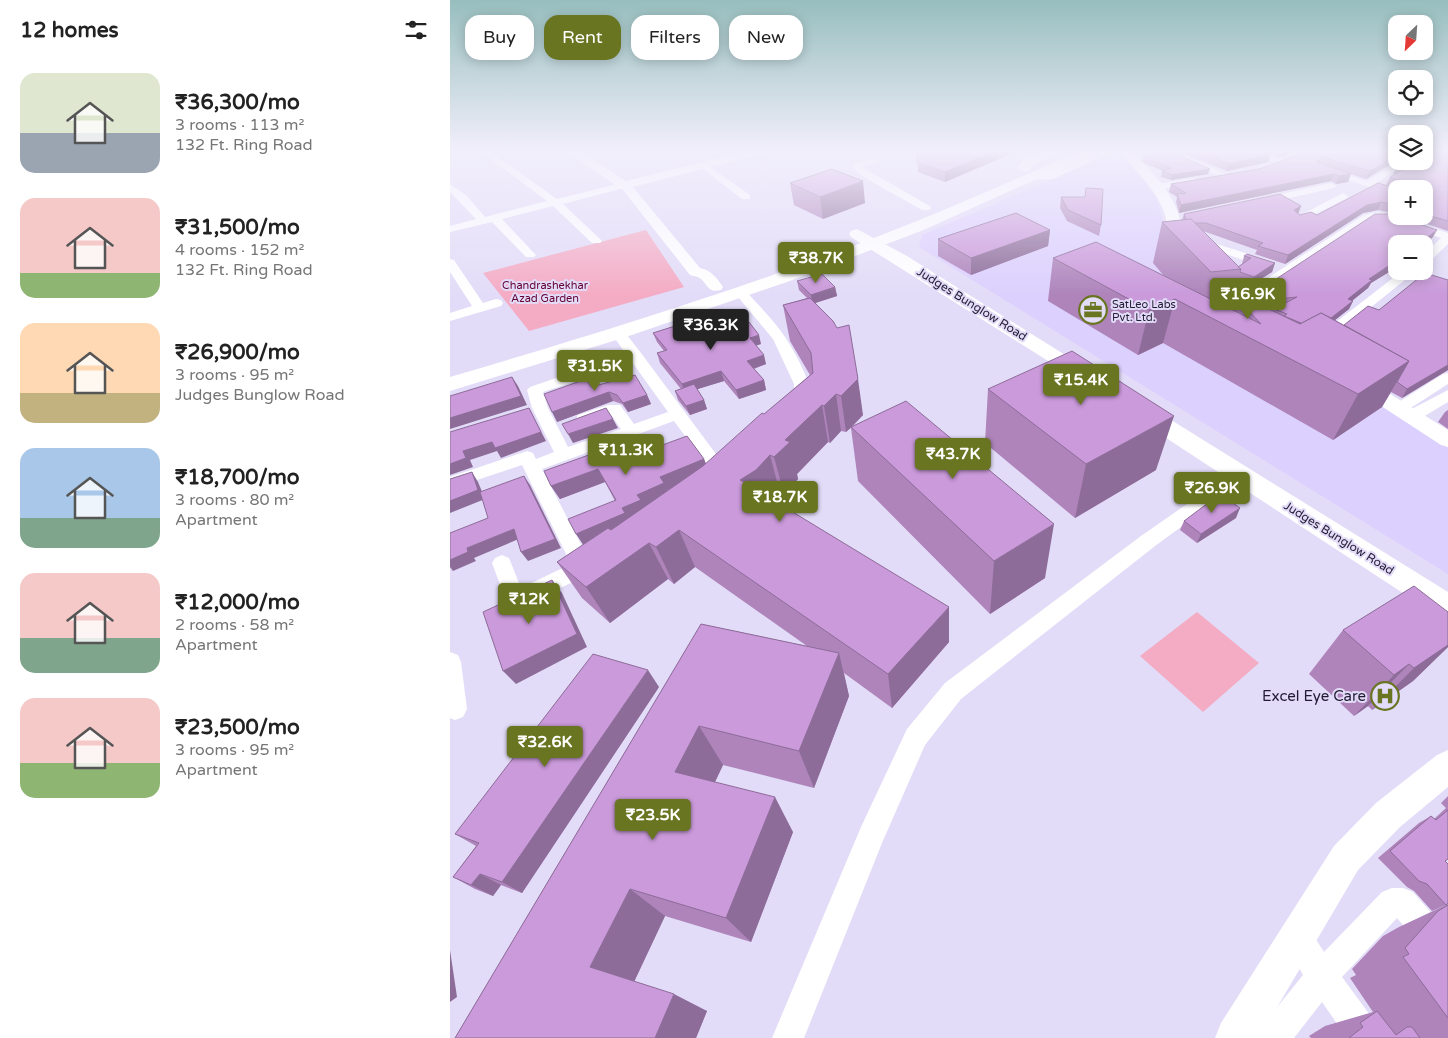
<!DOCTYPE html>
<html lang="en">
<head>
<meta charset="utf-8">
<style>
  :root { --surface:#fff; --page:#f2f2f2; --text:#222; --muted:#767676; --accent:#697520 }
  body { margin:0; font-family:"Varela Round",sans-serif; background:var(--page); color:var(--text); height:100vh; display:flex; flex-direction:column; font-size:19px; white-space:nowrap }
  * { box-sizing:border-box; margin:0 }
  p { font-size:16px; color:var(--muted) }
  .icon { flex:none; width:28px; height:28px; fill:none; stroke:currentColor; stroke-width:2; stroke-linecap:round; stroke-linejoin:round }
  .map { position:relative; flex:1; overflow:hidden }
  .details { display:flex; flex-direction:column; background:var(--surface); width:450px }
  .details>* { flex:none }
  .guide { position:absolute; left:15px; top:15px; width:475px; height:45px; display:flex; gap:10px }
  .needle { width:32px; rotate:205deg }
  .controls { position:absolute; left:938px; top:15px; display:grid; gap:10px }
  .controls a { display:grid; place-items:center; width:45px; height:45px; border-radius:10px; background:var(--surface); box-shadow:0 2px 12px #0003; font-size:25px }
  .price { position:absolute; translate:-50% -42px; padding:0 11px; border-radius:5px; background:var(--accent); color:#fff; font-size:16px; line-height:32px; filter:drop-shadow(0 1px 2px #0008) }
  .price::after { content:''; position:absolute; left:50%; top:30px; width:15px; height:11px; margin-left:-8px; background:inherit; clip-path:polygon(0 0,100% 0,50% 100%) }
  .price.active { background:#222; color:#fff }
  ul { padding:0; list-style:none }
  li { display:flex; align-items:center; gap:15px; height:125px; padding:0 20px }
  li span { display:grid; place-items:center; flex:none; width:140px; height:100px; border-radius:15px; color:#555 }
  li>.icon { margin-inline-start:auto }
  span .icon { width:60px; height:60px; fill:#fffc; stroke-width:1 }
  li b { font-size:21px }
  h2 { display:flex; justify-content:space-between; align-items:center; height:60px; padding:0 20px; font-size:21px }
  .tag { padding:0 18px; border-radius:15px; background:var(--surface); box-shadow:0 2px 12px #0003; font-size:18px; line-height:45px }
  .tag.active { background:var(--accent); color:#fff }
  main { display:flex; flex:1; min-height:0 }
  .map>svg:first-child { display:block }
  .built { fill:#dcd0fe }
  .green { fill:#f4acc4 }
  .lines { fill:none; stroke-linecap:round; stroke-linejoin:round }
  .minor { fill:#fff; fill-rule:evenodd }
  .tertiary { fill:#fff; fill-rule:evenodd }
  .secondary { fill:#fff; fill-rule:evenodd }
  .primary { fill:#fff; fill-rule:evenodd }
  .wall { fill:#ae84bb; fill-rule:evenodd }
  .shaded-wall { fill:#8d6c99 }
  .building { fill:#ca9ada; stroke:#8d6c99 }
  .labels { text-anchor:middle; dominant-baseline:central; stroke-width:4; stroke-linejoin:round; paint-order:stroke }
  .far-park-label { font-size:11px; fill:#630034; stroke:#e3dcf8 }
  .far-poi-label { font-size:11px; fill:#231b34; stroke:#e3dcf8; text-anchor:start }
  .street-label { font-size:12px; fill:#231b34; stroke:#e3dcf8 }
  .near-poi-label { font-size:15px; fill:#231b34; stroke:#e3dcf8; text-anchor:end }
</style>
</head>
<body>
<main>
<section class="details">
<h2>12 homes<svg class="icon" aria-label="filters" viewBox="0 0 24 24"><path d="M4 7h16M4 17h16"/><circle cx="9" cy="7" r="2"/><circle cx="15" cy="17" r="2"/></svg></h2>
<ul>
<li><span style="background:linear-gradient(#dfe7d0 60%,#9aa5b1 0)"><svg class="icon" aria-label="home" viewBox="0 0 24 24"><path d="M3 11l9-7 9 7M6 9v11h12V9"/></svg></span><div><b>₹36,300/mo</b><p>3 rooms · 113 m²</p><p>132 Ft. Ring Road</p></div></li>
<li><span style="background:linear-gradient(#f6c9c9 75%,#8fb573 0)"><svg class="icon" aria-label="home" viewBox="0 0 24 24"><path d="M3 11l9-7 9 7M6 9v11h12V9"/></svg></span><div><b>₹31,500/mo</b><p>4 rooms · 152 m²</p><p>132 Ft. Ring Road</p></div></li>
<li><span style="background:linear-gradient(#ffd9b3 70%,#c2b280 0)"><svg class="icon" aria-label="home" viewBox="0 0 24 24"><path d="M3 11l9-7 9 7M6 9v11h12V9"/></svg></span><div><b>₹26,900/mo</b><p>3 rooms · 95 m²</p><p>Judges Bunglow Road</p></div></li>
<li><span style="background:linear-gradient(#a9c7e8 70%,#7fa58c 0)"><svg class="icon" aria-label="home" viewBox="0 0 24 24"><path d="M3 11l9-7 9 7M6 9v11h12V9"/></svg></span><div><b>₹18,700/mo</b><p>3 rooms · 80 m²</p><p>Apartment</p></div></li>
<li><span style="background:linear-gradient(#f6c9c9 65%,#7fa58c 0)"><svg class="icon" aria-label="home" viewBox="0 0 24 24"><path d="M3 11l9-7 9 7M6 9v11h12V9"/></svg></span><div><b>₹12,000/mo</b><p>2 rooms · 58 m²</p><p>Apartment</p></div></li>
<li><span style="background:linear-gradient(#f6c9c9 65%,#8fb573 0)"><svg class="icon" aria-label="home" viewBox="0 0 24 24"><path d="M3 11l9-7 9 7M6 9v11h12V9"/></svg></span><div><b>₹23,500/mo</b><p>3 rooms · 95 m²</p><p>Apartment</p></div></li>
</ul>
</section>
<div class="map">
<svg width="998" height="1038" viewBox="0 0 998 1038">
  <rect width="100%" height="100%" fill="#e3dcf8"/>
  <polygon class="built" points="666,152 673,155 706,197 718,238 789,310 998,448 998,574 469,247 472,235"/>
  <g class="green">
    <polygon points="196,230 234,287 79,331 33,273"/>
    <polygon points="747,612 809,663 753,712 690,656"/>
  </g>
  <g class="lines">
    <g class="minor">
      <polygon points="27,149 37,149 107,199 175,182 180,185 178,187 113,204 150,239 152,241 150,243 142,243 103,206 52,219 84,253 86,255 84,257 76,257 42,222 0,232 0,226 26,219 0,192 0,184 17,196 35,217 97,201"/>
      <polygon points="127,149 135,149 135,150 131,153"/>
      <path d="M578 149H597C593 153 582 153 578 149Z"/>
      <polygon points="706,149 719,149 781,176 776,179 773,178"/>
      <polygon points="789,149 803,149 838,162 816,171 810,171 810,167 824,162"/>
      <polygon points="425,158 430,161 428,163 412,167 480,206 481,208 480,210 472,210 417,179 402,168 404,164"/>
      <polygon points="950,161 961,161 926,183 946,190 946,196 871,171 876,168 917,181"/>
      <polygon points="256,164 300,195 300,199 292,199 253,169 251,167"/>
      <polygon points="744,178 749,181 747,183 706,190 701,187 706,184"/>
      <polygon points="881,183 886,186 884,188 809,205 804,202 809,199"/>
      <polygon points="893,193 898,196 897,198 852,221 848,222 843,219"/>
      <polygon points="928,212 943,215 998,233 998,244 978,263 974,263 974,254 991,238 937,220 921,220 787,309 782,310 775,306 914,215"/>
      <polygon points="757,241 821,261 823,264 817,268 813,267 753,246 751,244 753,242"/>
      <polygon points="0,259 4,260 33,303 46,299 51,300 53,303 51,306 0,321 0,313 22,306 0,272"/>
      <polygon points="952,271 966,271 878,342 868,342 866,339 868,336"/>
      <path d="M290 288 294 289C308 305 324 320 335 337 345 352 369 394 359 409H347L345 406 344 384 323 339 284 292Z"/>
      <path d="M168 329 173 330 191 353 283 477 280 481 274 483 268 481 224 421 92 469 138 558 146 559 149 565 146 571 72 606 65 609 58 606 42 563 45 558 52 555 59 558 71 588 121 564 72 465 0 489V477L77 451 83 453 86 459 104 452 82 408 77 390 80 387 176 354 161 333ZM182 362 218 412 184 424 170 405H158L128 415 126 419 128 423 134 424 161 415 171 429 118 447 98 408 93 392Z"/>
      <polygon points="998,373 998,384 956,411 944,411 942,408 944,405 993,374"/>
      <polygon points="998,390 998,402 968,420 956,420 954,416 956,412"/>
      <polygon points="789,470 795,472 798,476 795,480 705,546 511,699 475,745 432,843 354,1038 322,1038 411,827 457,729 495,683 691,536 783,472"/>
      <polygon points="0,652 8,655 11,662 17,709 13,717 5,720 0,718"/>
      <polygon points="942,888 953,888 963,892 998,932 998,970 987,966 947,918 892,977 928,1026 932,1038 897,1038 872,1002 844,1038 808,1038 812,1026 853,975 832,938 836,927 847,923 858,927 874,952 932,892"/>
    </g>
    <g class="tertiary">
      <path d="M112 149H126L176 181 304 149H325L324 151 183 187 250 268C261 270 267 278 273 287L271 290C256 294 258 282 248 277 245 276 242 276 240 275L173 190Z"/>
      <path d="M667 149H679C697 166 718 186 727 210 732 223 733 237 740 250L738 253H728C718 238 719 221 711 205 701 183 682 168 667 149Z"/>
      <polygon points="909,377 916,379 998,430 998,447 991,445 902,387 899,383 902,379"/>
      <polygon points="998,750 998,787 950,827 908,870 809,1038 765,1038 771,1023 884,846 926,803 987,755"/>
    </g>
    <g class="secondary">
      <polygon points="598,149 616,149 584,165 579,171 574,172 567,168 574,159"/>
      <polygon points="651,149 669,149 603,179 583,180 576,176 583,172 596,172"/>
      <polygon points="407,229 457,256 644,373 647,377 644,381 637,383 630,381 401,237 399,234 401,231"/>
      <polygon points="689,403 697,405 998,592 998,619 988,616 681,415 678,410 681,405"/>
    </g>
    <path class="primary" d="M636 149H654L471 231 337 282 173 338 0 391V377C146 334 292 289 434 234 502 208 568 177 636 149Z"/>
  </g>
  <g class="wall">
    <polygon points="468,149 572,149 495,182 468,172"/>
    <polygon points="723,149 807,149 821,154 818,162 777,171"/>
    <polygon points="810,149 848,149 832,157"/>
    <polygon points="848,149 946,149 916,179 898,173 898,182 886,184 881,181 729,213 726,202 727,197 719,192 721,184 809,169 845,156 852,152"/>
    <path d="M998 149V231L953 216H974V189H946V214L928 210 913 213 835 264 805 254 807 250 753 231 788 267 792 264 794 256 825 263 822 272 801 285 787 280 783 292 807 303 808 301 821 293 816 291 820 283 983 237 939 272 921 283 918 288 902 301H903L899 309 885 320 894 325 998 280V370L952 398 941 392 932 407 883 440 713 343 688 355 598 301 603 258 714 276 703 263 712 222 732 220 734 214 851 206 848 214 850 215H867L945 188 936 185 940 177 946 174H943L947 167ZM827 307 824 309 823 311 818 308Z"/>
    <polygon points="702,153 758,174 721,180 711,177 712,171 713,171 692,162 693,157 702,154"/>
    <polygon points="340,183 415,203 373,219 344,205"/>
    <polygon points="611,197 651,225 649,236 617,221 610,208"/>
    <polygon points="600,230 598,246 521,275 488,256 488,239"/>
    <polygon points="347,281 385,287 387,296 365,303 413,415 403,426 595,578 540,614 408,481 401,428 396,432 391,431 380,443 378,442 347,474 348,479 334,494 330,493 323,500 499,642 442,708 394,673 399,696 364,788 273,765 265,782 343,832 301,942 215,916 184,982 257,1011 246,1038 5,1038 251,624 357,646 245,567 224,584 218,579 160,623 132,598 107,562 133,545 165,501 155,482 110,499 101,486 152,462 196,451 254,459 256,464 360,375 340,341 333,305 357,298 349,290"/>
    <polygon points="245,316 276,328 311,344 306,345 316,364 304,369 314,380 316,390 289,399 274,381 247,389 254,400 257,409 240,415 228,400 225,391 231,389 210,363 207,353 214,351 207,342 203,333 246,319"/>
    <polygon points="141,387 197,395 201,404 178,412 172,404 163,401 107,422"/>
    <polygon points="538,389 706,470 625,518 535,443"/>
    <polygon points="998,410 998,429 988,422 995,412"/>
    <polygon points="786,518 747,543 730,530 734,521"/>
    <polygon points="998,612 998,647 963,681 922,710 918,706 904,716 859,674 893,630"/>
    <polygon points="209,687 72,893 51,885 43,896 25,889 3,877 26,846 5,834"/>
    <polygon points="998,796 998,859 995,861 996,905 982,911 964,891 957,887 928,858 969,823 981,816 984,819 996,808 991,803"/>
    <polygon points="998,904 998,1038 861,1038 859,1036 875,1026 923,1012 900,978 906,975 902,969 933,936 949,927"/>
  </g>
  <g class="shaded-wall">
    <polygon points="550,149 572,149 495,182 495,172"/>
    <polygon points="835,149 848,149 832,157"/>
    <polygon points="821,154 818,162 777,171 779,164"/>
    <polygon points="946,156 946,161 916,179 920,171"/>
    <polygon points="872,157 869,164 866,162"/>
    <polygon points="966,163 962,171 943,174 947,167"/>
    <polygon points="760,169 758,174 721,180 722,175"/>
    <polygon points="884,174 881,181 729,213 731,205"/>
    <polygon points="901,174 898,182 886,184 889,176"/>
    <polygon points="413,181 415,203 373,219 370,197"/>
    <polygon points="931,202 928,210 913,213 835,264 838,255 917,205"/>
    <polygon points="851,206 848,214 844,210"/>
    <polygon points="600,230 598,246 521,275 521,258"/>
    <polygon points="987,230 983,237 974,244 969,244"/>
    <polygon points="946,261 946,266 939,272 921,283 918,288 894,307 898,299 919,279"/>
    <polygon points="825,263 822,272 801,285 804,277"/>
    <polygon points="385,287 387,296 362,304 361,295"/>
    <polygon points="725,299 713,343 688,355 699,310"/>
    <polygon points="903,301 899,309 861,339 865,331"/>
    <polygon points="309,335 311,344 302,347 300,338"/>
    <polygon points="314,355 316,364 299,370 297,361"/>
    <polygon points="959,361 932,407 883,440 908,394"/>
    <polygon points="998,365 998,370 952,398 957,389"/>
    <polygon points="271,371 274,381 235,393 232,384"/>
    <polygon points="62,377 68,386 77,405 0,429 0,418"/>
    <polygon points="408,379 413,415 396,432 391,396"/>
    <polygon points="314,380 316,390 289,399 286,390"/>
    <polygon points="159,392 163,401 107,422 102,412"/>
    <polygon points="386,394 391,431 380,443 374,406"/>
    <polygon points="197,395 201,404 178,412 173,403"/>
    <polygon points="254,400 257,409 240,415 236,406"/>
    <polygon points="372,405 378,442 347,474 348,479 334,494 324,457 335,440"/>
    <polygon points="79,408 96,441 51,458 47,451 20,460 23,467 0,475 0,464 13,451"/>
    <polygon points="724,416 706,470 625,518 636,464"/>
    <polygon points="163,419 168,428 123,443 118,434"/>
    <polygon points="320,455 330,493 316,507 290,480"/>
    <polygon points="254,459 259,472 217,490 219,496 197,513 134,546 126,534 172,508 187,495 210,477"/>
    <polygon points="148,469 155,482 110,499 101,486"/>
    <polygon points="22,472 28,482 35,499 0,513 0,501"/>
    <polygon points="74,476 80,485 111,548 78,561 71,552"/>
    <polygon points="790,508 786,518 747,543 751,534"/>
    <polygon points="604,524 595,578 540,614 544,561"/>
    <polygon points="64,529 71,538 24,558 26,561 3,571 0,567 0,560 17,548"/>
    <polygon points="229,530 245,567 224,584 206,547"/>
    <polygon points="199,543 218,579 160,623 136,587"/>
    <polygon points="102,580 112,593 137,647 66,684 53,671"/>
    <polygon points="499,607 499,642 442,708 438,674"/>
    <polygon points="998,645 998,647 963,681 922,710 964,668"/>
    <polygon points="389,653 399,696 364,788 349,751"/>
    <polygon points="959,664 918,706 904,716 944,675"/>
    <polygon points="198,670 209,687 72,893 52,882"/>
    <polygon points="249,726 273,765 253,807 225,772"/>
    <polygon points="325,797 343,832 301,942 276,918"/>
    <polygon points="30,874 51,885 43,896 21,885"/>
    <polygon points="180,889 215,916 182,986 140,967"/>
    <polygon points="0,950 7,997 0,1002"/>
    <polygon points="224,994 257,1011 246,1038 205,1038"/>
  </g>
  <g class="building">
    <polygon points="468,149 550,149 495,172 467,162"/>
    <polygon points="713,149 716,149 760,169 722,175 712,171 721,168 693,157"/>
    <polygon points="743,149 807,149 821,154 779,164"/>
    <polygon points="855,149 946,149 946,156 920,171 872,157 866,162 901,174 889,176 884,174 731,205 727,194 736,193 721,184 809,169 845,156"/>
    <polygon points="974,149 998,149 998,221 974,214 974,189 951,189 951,181 940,177 966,163 947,167 956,161 974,161"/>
    <polygon points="382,169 413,181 370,197 340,183"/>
    <polygon points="928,183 948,189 946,189 946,205 931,202 917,205 838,255 808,246 813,243 756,223 744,223 741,219 736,220 734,214 830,194 851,206 844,210 850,215 861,212 867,215"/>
    <polygon points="636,188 653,189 651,225 618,210 611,197 635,197"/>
    <polygon points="566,213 600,230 521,258 488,239"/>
    <polygon points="925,214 940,214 987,230 969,244 946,244 946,261 919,279 922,280 898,299 903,301 881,318 871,313 850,324 850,323 851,323 834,316 837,314 824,309 847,297 808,301 831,287 820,283"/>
    <polygon points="741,219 791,269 761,272 712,222"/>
    <polygon points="646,242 811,324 779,290 850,324 871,313 959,361 908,394 725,299 699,310 603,258"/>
    <polygon points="797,254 825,263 804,277 790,272 791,269 788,267 801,258 794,256"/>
    <polygon points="975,273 998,280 998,365 957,389 947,382 959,361 894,325 918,306 929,310"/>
    <polygon points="372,274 385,287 361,295 347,281"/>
    <polygon points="360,298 383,321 387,328 399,325 408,379 391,396 386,394 374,406 372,405 335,440 340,442 324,457 320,455 306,470 290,480 499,607 438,674 229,530 206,547 199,543 136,587 107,562 158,528 161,530 253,466 312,413 314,414 363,373 361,353 333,305"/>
    <polygon points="264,311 276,328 299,322 309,335 300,338 314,355 297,361 314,380 286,390 271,371 232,384 207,353 217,350 203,333 247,319 245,316"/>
    <polygon points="622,351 724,416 636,464 538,389"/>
    <polygon points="185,375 197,395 173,403 167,395 159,392 102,412 94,394 136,379 141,387"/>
    <polygon points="62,377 71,396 0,418 0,396"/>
    <polygon points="244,384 254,400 236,406 225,391"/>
    <polygon points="456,401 604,524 544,561 401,427"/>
    <polygon points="79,408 91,432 45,448 42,442 13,451 16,458 0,464 0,432"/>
    <polygon points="156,408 163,419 118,434 112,424"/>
    <polygon points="237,436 254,459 210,477 214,483 187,495 191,500 172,508 175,513 126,534 118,519 166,500 148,469 101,486 94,471 147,452 152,462 193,446 196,451"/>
    <polygon points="22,472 28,490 0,501 0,479"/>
    <polygon points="74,476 105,539 71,552 64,529 17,548 18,552 0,560 0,533 38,518 30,492"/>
    <polygon points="770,494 790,508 751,534 734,521"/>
    <polygon points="102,580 127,634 53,671 33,612"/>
    <polygon points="964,586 998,612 998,645 964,668 959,664 944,675 893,630"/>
    <polygon points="251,624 389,653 349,751 249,726 225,772 325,797 276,918 180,889 140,967 224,994 205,1038 5,1038"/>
    <polygon points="143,654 198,670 52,882 30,874 21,885 3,877 29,843 5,834"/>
    <polygon points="998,810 998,859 995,861 998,864 998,903 996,905 977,884 969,881 940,851 981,816 986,820"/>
    <polygon points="998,905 998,1018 953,957 959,954 955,948 988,911"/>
    <polygon points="927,1011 946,1035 957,1027 962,1027 970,1038 899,1038 913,1027 910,1023"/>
  </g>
  <linearGradient id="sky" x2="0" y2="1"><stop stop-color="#97bebe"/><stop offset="0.51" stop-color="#f2effc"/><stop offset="1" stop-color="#f2effc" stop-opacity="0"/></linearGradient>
  <rect width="998" height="295" fill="url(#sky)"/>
  <defs>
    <symbol id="office-ring" viewBox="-11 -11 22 22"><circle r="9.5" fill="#e3dcf8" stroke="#697520" stroke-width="1.5"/><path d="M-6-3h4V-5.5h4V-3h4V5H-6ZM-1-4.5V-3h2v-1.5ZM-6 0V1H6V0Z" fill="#697520"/></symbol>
    <symbol id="hospital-ring" viewBox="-11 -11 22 22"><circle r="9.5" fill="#e3dcf8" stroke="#697520" stroke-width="1.5"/><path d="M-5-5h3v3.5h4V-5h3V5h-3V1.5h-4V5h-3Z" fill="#697520"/></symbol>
  </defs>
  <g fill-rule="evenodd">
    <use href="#office-ring" x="627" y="294" width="32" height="32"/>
    <use href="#hospital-ring" x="919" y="680" width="32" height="32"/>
  </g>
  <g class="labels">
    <g class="far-park-label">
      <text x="95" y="285">Chandrashekhar<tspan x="95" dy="13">Azad Garden</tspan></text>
    </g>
    <g class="far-poi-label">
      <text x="662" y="304">SatLeo Labs<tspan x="662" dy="13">Pvt. Ltd.</tspan></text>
    </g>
    <g class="street-label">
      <text transform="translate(522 304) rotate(32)">Judges Bunglow Road</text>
      <text transform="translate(889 538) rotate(32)">Judges Bunglow Road</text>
    </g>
    <g class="near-poi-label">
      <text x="916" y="696">Excel Eye Care</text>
    </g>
  </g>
</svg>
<div class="controls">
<a><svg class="needle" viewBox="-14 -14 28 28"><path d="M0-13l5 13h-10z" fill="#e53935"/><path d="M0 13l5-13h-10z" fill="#767676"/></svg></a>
<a><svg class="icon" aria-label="locate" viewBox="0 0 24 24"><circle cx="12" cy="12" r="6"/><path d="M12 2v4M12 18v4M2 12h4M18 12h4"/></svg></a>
<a><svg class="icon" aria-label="layers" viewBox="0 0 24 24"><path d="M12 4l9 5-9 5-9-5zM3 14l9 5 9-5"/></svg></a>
<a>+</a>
<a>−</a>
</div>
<b class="price" style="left:366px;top:284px">₹38.7K</b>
<b class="price" style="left:798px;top:320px">₹16.9K</b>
<b class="price active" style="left:261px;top:351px">₹36.3K</b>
<b class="price" style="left:145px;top:392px">₹31.5K</b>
<b class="price" style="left:631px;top:406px">₹15.4K</b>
<b class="price" style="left:176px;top:476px">₹11.3K</b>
<b class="price" style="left:503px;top:480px">₹43.7K</b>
<b class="price" style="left:762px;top:514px">₹26.9K</b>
<b class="price" style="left:330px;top:523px">₹18.7K</b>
<b class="price" style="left:79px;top:625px">₹12K</b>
<b class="price" style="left:95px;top:768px">₹32.6K</b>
<b class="price" style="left:203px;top:841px">₹23.5K</b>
<div class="guide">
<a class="tag">Buy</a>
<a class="tag active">Rent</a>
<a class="tag">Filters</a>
<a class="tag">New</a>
</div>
</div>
</main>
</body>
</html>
